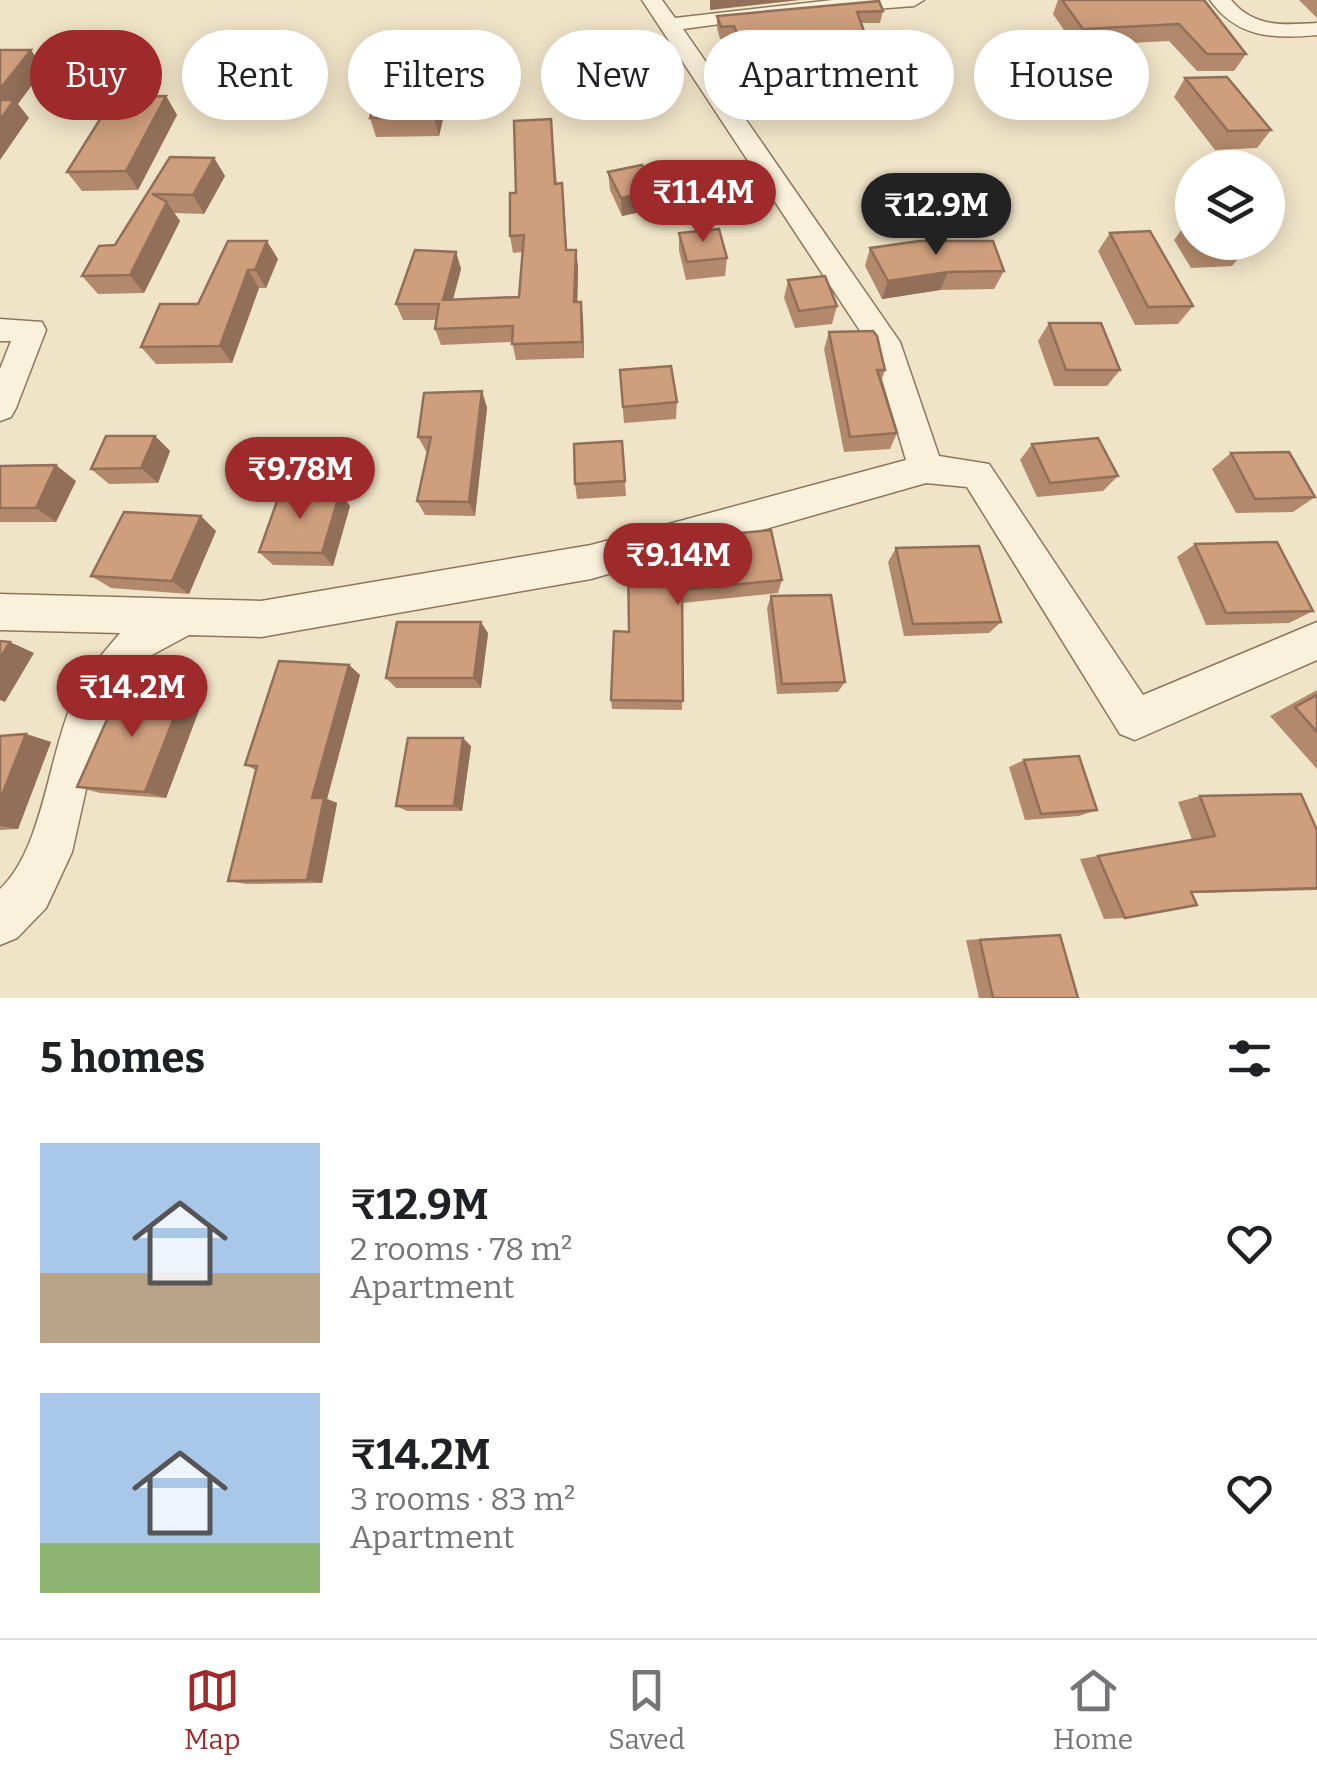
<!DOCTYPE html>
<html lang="en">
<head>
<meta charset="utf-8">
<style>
  :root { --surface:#fff; --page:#f2f2f2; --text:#202124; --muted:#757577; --line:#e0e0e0; --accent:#9e2a2b }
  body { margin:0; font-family:Bitter,serif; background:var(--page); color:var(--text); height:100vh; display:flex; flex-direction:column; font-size:38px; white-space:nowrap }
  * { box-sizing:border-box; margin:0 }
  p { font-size:32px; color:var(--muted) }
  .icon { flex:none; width:55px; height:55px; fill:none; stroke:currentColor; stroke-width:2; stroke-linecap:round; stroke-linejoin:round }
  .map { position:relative; height:998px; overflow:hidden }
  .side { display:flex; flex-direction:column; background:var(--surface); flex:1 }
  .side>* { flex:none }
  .banner { position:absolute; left:30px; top:30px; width:1258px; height:90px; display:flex; gap:20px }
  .fabs { position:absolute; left:1175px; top:150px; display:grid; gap:20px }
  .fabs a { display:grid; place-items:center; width:110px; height:110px; border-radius:50%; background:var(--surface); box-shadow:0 5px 25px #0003; font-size:50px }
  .price { position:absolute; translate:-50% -85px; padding:0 22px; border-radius:35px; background:var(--accent); color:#fff; font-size:32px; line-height:65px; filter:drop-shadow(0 2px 5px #0008) }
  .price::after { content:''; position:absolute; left:50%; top:60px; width:30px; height:22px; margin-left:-15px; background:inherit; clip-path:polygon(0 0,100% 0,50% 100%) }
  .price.current { background:#222; color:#fff }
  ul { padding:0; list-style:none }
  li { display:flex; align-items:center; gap:30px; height:250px; padding:0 40px }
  li span { display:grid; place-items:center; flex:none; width:280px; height:200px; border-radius:0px; color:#555 }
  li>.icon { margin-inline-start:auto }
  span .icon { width:120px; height:120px; fill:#fffc; stroke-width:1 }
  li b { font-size:42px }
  h2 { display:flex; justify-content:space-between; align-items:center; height:120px; padding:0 40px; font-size:42px }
  .pill { padding:0 35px; border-radius:45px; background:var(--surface); box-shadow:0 5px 25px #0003; font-size:35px; line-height:90px }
  .pill.current { background:var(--accent); color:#fff }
  .dock { display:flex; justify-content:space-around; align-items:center; height:140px; border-top:2px solid var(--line); background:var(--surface); font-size:28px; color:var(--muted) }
  .dock a { display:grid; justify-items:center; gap:5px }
  .dock .current { color:var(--accent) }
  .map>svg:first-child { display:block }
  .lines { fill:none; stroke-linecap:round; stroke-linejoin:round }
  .minor-casing { stroke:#8d765c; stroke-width:3 }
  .minor { fill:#faf1dc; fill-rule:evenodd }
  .wall { fill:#b2896c }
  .shaded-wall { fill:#916f58 }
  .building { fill:#cf9f7d; stroke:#916f58; stroke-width:2.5 }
</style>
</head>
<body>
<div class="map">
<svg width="1317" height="998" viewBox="0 0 1317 998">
  <rect width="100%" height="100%" fill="#f0e4c8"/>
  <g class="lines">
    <defs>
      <g id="minor">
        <path d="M642 0H662L675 18 833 0H924L914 6 772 17 683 29 900 342 939 456 989 464 1143 695 1317 622V660L1135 740 1120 734 967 487 926 483 591 579 261 637 189 635 150 656 112 708 89 776 72 852 46 908 17 938 0 945V889C47 845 48 741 82 682 92 665 107 649 120 633L0 630V594L261 601 591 545 906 460 874 352Z"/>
        <path d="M1210 0H1231C1254 28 1284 25 1317 23V35C1273 39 1237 38 1210 0Z"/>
        <polygon points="0,319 42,322 46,330 16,408 11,417 0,421 0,369 11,341 0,341"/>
      </g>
    </defs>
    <use href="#minor" class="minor-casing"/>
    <use href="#minor" class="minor"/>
  </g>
  <g class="wall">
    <polygon points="1058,0 1204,0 1246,54 1234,71 1197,71 1169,41 1075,46 1053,14"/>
    <polygon points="1299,0 1317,0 1317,18"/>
    <polygon points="883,11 880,23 861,23 865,34 862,46 817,47 815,57 743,63 733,38 720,39 717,28 717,16"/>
    <polygon points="491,58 486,95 443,96 446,107 439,136 376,137 370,118 422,88 419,77"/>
    <polygon points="1185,78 1271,130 1257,148 1215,150 1174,97"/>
    <polygon points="166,96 177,115 138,190 82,191 67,172"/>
    <polygon points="551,119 557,184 564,200 567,250 578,266 577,302 583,318 584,358 516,360 512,342 441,345 435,329 436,320 403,320 396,304 456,252 461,269 453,300 519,297 522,252 513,253 510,236 516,193"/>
    <polygon points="170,157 214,158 225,176 204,214 174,213 180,221 144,293 98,294 82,276 115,245"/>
    <polygon points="608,172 655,190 655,209 622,216 610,190"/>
    <polygon points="1192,221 1192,242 1244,242 1247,248 1232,266 1191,268 1174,240 1187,222"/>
    <polygon points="679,233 727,258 725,276 686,280 679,251"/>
    <polygon points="1110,233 1193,306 1178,324 1135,325 1098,251"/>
    <polygon points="228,241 278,259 266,288 259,288 232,363 156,364 141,347 198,304"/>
    <polygon points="870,248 1004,271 994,289 940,290 882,299 865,266"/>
    <polygon points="788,280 837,306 832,324 795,328 784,298"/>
    <polygon points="1049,323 1120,370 1107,386 1054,386 1038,341"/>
    <polygon points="829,332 885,370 881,382 897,433 890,449 844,452 824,349"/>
    <polygon points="620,370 677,402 676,419 624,423"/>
    <polygon points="482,391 487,408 475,516 425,515 417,501 427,453 418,437"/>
    <polygon points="155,436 170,451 158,483 109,484 91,469"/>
    <polygon points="622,441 626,496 577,499 575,484"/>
    <polygon points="1032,444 1118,476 1103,491 1037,497 1020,460"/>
    <polygon points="1231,453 1315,497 1293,512 1236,513 1212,469"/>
    <polygon points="0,466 76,481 56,522 0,522"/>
    <polygon points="350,506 333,566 273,565 259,552"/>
    <polygon points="216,531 189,594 111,588 91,576"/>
    <polygon points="700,539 782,580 778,593 682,603 682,710 612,709 611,700 629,632 699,550"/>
    <polygon points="1195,544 1313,611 1289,623 1206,625 1177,557"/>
    <polygon points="896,548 1001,622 989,633 904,636 888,562"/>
    <polygon points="771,596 845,682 838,692 777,694 767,608"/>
    <polygon points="488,633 481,688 396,688 386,678"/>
    <polygon points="349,665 360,675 327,799 337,803 322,883 246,884 228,881 256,770 245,765"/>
    <polygon points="1317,690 1317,769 1270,716"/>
    <polygon points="202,702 166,798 100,793 77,787"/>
    <polygon points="26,734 51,742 18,829 0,830 0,736"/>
    <polygon points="471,746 462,811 407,811 396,806"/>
    <polygon points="1024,760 1097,810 1079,816 1025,820 1009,767"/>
    <polygon points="1200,796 1317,830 1317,890 1192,893 1125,918 1104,919 1080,859 1192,840 1178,802"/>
    <polygon points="1042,935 1060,935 1078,998 979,998 966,940"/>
  </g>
  <g class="shaded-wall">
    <polygon points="710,0 800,0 710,10"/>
    <polygon points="488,39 491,58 486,95 482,76"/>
    <polygon points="31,50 44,69 18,104 29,118 0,160 0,89"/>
    <polygon points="441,88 446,107 439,136 434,118"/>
    <polygon points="166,96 177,115 138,190 126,171"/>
    <polygon points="214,158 225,176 204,214 193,195"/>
    <polygon points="655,190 655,209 622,216 621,198"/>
    <polygon points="167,202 180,221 144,293 130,275"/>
    <polygon points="267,241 278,259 266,288 255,270"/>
    <polygon points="576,250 578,266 577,318 574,302"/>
    <polygon points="456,252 461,269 448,317 443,300"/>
    <polygon points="248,270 259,288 232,363 220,346"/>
    <polygon points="948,272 940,290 882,299 888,281"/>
    <polygon points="581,302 583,318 584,358 582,342"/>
    <polygon points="482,391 487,408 475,516 469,502"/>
    <polygon points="155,436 170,451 158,483 141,468"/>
    <polygon points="56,465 76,481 56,522 36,508"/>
    <polygon points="340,492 350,506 333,566 322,553"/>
    <polygon points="201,516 216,531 189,594 172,581"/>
    <polygon points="481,622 488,633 481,688 474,678"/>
    <polygon points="10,642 34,653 5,702 0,700 0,658"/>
    <polygon points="349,665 360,675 327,799 337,803 322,883 307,880 312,798"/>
    <polygon points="184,692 202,702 166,798 145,792"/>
    <polygon points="26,734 51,742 18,829 0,826 0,800"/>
    <polygon points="463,738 471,746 462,811 454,806"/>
  </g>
  <g class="building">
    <polygon points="1062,0 1204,0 1246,54 1207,54 1179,24 1083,29"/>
    <polygon points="879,1 883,11 857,12 865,34 813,35 817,45 744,51 734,26 721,27 717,16"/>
    <polygon points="488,39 482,76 419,77 428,40"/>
    <polygon points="0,50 31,50 0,89"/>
    <polygon points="1227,77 1271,130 1228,131 1185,78"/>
    <polygon points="441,88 434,118 370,118 379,89"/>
    <polygon points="166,96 126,171 67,172 114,97"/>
    <polygon points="0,100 14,100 0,120"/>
    <polygon points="551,119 555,184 562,183 566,250 576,250 574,302 581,302 582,342 512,344 513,326 435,329 439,304 396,304 415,250 456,252 443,300 519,297 524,235 510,236 510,193 516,193 514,121"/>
    <polygon points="170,157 214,158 193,195 152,194 167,202 130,275 82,276 99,246 115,245"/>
    <polygon points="642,165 655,190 621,198 608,172"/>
    <polygon points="719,229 727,258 687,262 679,233"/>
    <polygon points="1150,231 1193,306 1148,307 1110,233"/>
    <polygon points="228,241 267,241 255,270 248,270 220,346 141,347 160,304 198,304"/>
    <polygon points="919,241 993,241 1004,271 948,272 888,281 870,248"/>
    <polygon points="1201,242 1244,242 1247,248 1205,249"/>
    <polygon points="825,276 837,306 799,311 788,280"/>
    <polygon points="1049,323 1101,323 1120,370 1066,370"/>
    <polygon points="873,331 877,336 885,370 877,370 897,433 850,437 829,332"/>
    <polygon points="671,366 677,402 623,407 620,370"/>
    <polygon points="482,391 469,502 417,501 431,437 418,437 424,393"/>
    <polygon points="106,436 155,436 141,468 91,469"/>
    <polygon points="1098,438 1118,476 1050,483 1032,444"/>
    <polygon points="622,441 625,481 575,484 574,444"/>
    <polygon points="1289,452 1315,497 1255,499 1231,453"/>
    <polygon points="56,465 36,508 0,508 0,466"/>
    <polygon points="281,490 340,492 322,553 259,552"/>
    <polygon points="124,512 201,516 172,581 91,576"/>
    <polygon points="771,530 782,580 682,590 683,701 611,700 614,631 629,632 628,559 654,551 701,550 700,539 709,536"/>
    <polygon points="1277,542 1313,611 1226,613 1195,544"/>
    <polygon points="979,546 1001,622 913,624 896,548"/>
    <polygon points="831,595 845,682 782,684 771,596"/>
    <polygon points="397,622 481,622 474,678 386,678"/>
    <polygon points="0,641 10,642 0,658"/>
    <polygon points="279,661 349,665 312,798 324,798 307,880 228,881 257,766 245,765"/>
    <polygon points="121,688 184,692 145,792 77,787"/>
    <polygon points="1317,695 1317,732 1295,707"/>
    <polygon points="26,734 0,800 0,736"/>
    <polygon points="408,738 463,738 454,806 396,806"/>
    <polygon points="1079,756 1097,810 1041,814 1024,760"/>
    <polygon points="1301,794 1317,830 1317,888 1191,892 1197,905 1125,918 1098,856 1215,836 1200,796"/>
    <polygon points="1060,935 1078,998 993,998 980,940"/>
  </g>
</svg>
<div class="fabs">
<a><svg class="icon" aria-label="layers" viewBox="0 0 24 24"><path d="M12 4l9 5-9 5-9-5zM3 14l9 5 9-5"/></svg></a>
</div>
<b class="price" style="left:703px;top:245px">₹11.4M</b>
<b class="price current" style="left:936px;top:258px">₹12.9M</b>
<b class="price" style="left:300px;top:522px">₹9.78M</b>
<b class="price" style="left:678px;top:608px">₹9.14M</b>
<b class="price" style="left:132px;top:740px">₹14.2M</b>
<div class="banner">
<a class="pill current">Buy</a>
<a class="pill">Rent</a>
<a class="pill">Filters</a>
<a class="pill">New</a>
<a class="pill">Apartment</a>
<a class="pill">House</a>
</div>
</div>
<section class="side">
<h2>5 homes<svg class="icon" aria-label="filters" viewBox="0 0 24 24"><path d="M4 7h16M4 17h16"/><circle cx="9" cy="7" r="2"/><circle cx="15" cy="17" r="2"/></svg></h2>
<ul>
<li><span style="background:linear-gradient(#a9c7e8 65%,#b9a48a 0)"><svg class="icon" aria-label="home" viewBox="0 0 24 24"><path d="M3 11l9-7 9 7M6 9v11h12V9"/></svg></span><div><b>₹12.9M</b><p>2 rooms · 78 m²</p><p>Apartment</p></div><svg class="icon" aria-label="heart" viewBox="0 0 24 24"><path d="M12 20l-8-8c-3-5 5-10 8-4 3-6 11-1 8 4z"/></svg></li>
<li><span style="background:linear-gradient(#a9c7e8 75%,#8fb573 0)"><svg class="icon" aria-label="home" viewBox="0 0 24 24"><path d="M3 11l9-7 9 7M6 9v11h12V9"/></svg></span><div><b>₹14.2M</b><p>3 rooms · 83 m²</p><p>Apartment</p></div><svg class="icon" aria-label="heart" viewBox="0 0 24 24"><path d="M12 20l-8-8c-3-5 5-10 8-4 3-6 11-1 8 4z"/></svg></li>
</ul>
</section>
<nav class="dock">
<a class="current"><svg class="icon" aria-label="map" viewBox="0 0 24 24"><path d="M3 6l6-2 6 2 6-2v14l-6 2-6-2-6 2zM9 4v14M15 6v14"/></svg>Map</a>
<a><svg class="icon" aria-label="saved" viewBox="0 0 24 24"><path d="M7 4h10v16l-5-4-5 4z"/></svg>Saved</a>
<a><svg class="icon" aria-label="home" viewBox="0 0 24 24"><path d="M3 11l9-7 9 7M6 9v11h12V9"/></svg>Home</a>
</nav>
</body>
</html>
